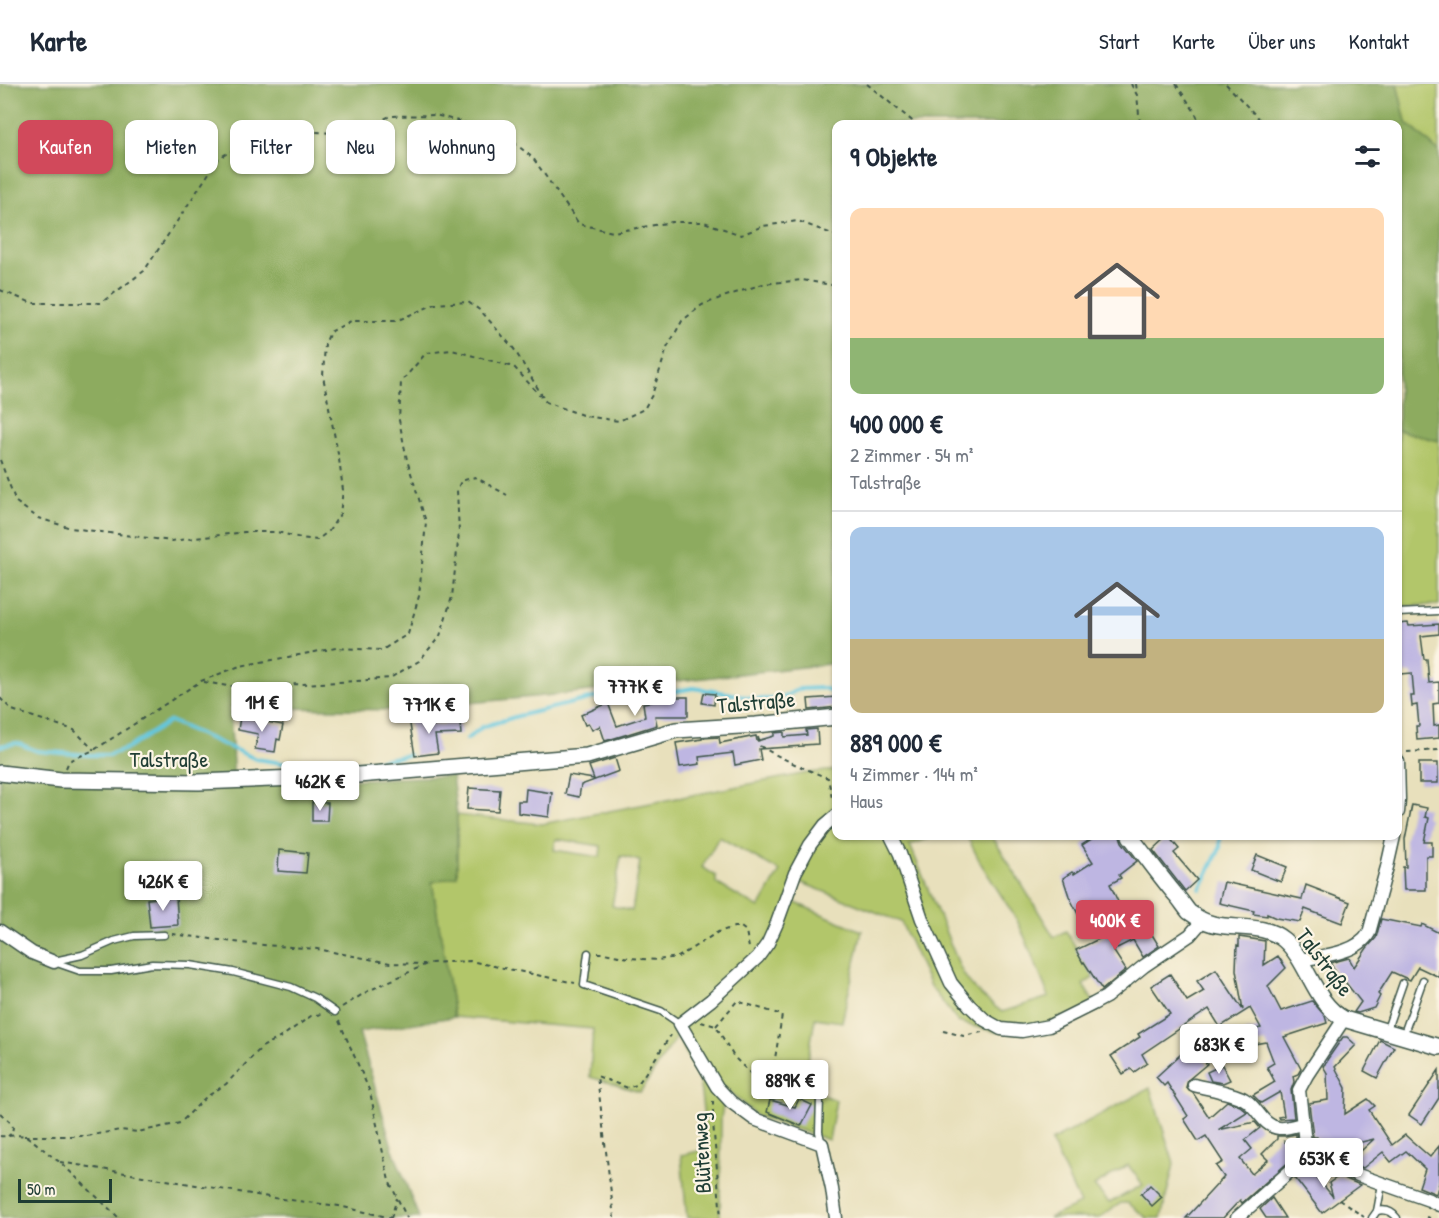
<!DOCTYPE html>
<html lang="de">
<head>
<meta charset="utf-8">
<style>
  :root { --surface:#fff; --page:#f6f6f7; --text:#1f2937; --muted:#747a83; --line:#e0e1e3; --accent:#d1495b }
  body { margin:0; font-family:"Patrick Hand",sans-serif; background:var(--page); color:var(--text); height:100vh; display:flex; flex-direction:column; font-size:22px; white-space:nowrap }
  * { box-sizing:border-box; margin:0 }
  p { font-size:20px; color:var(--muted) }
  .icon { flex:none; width:33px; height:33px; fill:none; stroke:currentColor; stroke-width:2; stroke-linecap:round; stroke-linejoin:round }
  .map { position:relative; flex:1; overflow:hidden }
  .details { position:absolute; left:832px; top:36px; width:570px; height:720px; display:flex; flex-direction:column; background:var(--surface); border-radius:12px; box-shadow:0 2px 4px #0004 }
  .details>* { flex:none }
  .banner { position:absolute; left:18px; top:36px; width:570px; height:54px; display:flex; gap:12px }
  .scale { position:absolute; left:18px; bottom:15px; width:94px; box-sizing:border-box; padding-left:6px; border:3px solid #1f3d34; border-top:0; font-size:16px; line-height:21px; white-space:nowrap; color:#1f3d34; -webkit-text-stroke:4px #fcf5e5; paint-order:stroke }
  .price { position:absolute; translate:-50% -51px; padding:0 14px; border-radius:6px; background:#fff; color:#222; font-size:20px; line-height:39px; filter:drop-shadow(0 2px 3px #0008) }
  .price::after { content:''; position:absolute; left:50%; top:36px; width:18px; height:14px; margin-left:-9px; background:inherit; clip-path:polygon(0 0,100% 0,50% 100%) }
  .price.current { background:var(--accent); color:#fff }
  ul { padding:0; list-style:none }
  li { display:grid; align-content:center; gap:12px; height:318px; padding:0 18px }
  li+li { border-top:2px solid var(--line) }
  li span { display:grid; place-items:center; height:186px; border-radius:12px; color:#555 }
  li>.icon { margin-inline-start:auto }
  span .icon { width:108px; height:108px; fill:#fffc; stroke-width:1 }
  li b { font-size:26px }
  h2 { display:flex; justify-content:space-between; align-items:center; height:72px; padding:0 18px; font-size:26px }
  .tag { padding:0 21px; border-radius:12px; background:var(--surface); box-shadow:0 2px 4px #0004; font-size:21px; line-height:54px }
  .tag.current { background:var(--accent); color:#fff }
  header { display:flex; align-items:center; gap:36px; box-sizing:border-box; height:84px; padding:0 30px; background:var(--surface); border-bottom:2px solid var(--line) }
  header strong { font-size:28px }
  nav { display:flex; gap:33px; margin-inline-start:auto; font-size:21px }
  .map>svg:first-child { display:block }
  .green { fill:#b2c66a; stroke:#68824f; stroke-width:1.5; fill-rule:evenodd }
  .forest { fill:#8dab5e; stroke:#567449; stroke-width:1.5 }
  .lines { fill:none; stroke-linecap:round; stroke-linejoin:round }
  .stream { stroke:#62c7df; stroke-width:4 }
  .building { fill:#beb6e2 }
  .service-casing { stroke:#3d5548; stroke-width:9 }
  .minor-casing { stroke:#3d5548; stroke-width:15 }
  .tertiary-casing { stroke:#3d5548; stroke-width:18 }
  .path { stroke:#3d5548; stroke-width:2; stroke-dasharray:4.5 4.5; stroke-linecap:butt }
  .service { stroke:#fff; stroke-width:6 }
  .minor { stroke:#fff; stroke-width:12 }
  .tertiary { stroke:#fff; stroke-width:15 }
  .labels { text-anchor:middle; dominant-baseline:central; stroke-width:4.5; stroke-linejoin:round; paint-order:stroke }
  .street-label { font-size:22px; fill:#1f3d34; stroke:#fcf5e5 }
</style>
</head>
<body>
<header>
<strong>Karte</strong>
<nav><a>Start</a><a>Karte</a><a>Über uns</a><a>Kontakt</a></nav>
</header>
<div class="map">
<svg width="1439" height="1134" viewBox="0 0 1439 1134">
  <rect width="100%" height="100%" fill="#fcf5e5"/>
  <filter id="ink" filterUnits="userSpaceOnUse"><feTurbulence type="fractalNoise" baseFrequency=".0167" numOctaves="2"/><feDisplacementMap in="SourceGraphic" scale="12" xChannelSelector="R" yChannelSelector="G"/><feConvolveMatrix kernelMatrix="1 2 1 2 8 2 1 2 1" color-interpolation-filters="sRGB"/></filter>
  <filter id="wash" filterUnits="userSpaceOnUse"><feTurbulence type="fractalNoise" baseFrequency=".008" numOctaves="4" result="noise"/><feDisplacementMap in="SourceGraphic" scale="24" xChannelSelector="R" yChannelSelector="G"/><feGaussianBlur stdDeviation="1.35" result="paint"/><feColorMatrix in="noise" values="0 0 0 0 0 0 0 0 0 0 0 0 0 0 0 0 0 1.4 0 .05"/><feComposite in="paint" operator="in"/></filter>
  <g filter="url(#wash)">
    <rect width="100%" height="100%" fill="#e8e0bc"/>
    <g class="green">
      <polygon points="1397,0 1439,0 1439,68 1406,38"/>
      <polygon points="1398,346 1439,357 1439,521 1398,522"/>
      <path d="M837 686V752H935L910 761 960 883C969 903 985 915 1002 928L1049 913 1025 854 1017 836 981 780 967 752H992L1054 853 1066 847 1094 893 1083 901 1098 925 1050 948H996L958 938 930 902 901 838 800 798 791 817 862 847 842 938 815 934 803 1004 836 1016 829 1056 757 1032 726 1004 721 1034 720 1134H687L681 1071 708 1065 699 994 677 952 640 1008 590 993 593 945 454 933 432 798 457 791V731L542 740 807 689ZM719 753 780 787 759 824 716 799V792L702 783ZM556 755 601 762 600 773 554 766ZM621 772 640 777 632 827 612 822Z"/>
      <path d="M1150 1004 1174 1080 1161 1134H1147L1128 1119H1121L1099 1134H1049L1080 1120 1051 1057ZM1128 1081 1143 1101 1109 1119 1094 1102Z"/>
    </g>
    <polygon class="forest" points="0,0 1397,0 1406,38 1439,68 1439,357 1398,346 1398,40 837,40 837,579 554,611 394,626 230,623 234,700 452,692 457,731 457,792 432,798 454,933 359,948 392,1063 419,1134 0,1134"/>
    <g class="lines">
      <g class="stream">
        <polyline points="467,655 482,643 518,632 614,609 646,613 693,604 727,609 756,615 780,615 799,605 824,604 837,610"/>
        <polyline points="0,662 17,659 37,667 88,671 108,671 128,664 170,637 256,675 295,681 363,679 409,671"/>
        <polyline points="1200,805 1220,764 1220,752"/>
      </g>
    </g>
    <g id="blocks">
      <g class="building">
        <polygon points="1408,539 1409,542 1439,540 1439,550 1421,552 1424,575 1427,575 1429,599 1439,598 1439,619 1433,620 1434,642 1439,641 1439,654 1417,656 1416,642 1419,642 1417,621 1412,622 1411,612 1414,612 1412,589 1401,590 1398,554 1398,540"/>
        <polygon points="704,609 715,610 714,621 702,619"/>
        <polygon points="673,613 688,613 688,632 655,632 657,641 605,657 600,642 592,646 589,640 585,641 581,631 608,619 617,642 645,633 643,619 673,614"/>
        <polygon points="837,613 837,623 809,626 808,615"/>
        <polygon points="240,633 283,641 280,656 277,655 275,668 255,665 258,650 238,646"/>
        <polygon points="409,634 431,634 431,641 460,640 461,650 435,651 438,669 415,672"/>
        <polygon points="817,645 818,660 803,661 803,662 759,665 761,676 735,681 733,669 699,673 700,680 680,683 676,659 702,655 702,654 719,653 720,659 756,652 757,657 774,652 774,649 784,648 784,653 807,651 806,646"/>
        <polygon points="615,674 619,687 581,701 579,713 565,710 569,691 594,695 589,682"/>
        <rect x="1419" y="679" width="19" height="20"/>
        <polygon points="469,704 500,706 498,727 467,725"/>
        <polygon points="526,705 552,709 549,733 518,729 518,717 525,717"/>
        <polygon points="312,718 328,719 327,737 312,737"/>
        <polygon points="1412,721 1427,724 1425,733 1429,734 1424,758 1432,758 1432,772 1426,772 1426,806 1404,806 1403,783 1406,783 1405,755"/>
        <polygon points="1096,752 1120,752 1122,758 1137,777 1119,791 1121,794 1110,800 1119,820 1094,830 1096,835 1083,840 1069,812 1063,794 1072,788 1074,790 1093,778 1082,761"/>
        <polygon points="1168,752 1179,765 1174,769 1197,796 1185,807 1153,766"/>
        <polygon points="279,766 308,769 306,789 278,787"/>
        <polygon points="1257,771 1287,783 1281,798 1251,786"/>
        <polygon points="1224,798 1302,815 1306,801 1350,818 1342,839 1305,825 1300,838 1276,834 1267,830 1267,832 1253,830 1254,827 1219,819"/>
        <polygon points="176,812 178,841 150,843 147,815"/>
        <polygon points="1142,834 1159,862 1143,873 1133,856 1113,866 1126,886 1102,906 1084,878 1083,879 1076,866"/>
        <polygon points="1381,835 1421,843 1422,840 1439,849 1439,893 1418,883 1410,896 1392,888 1378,910 1380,912 1374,924 1358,929 1354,928 1361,918 1342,894 1340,895 1330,879 1349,874 1354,883 1367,864 1376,854"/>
        <polygon points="1239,853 1265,857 1264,881 1278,872 1286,884 1268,902 1281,927 1312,917 1325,932 1327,939 1284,953 1301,985 1298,990 1293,992 1294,998 1291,1006 1294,1034 1279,1035 1278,1033 1284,1032 1280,1008 1261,1019 1253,1011 1275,998 1267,983 1274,979 1266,958 1249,961 1244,948 1261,944 1250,924 1220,943 1209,925 1142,970 1147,979 1134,988 1131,985 1123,990 1111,972 1140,953 1138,950 1170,930 1151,902 1170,890 1187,917 1204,907 1197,897 1216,885 1243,926 1236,886 1237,861 1239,862"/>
        <polygon points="1343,953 1347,953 1356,961 1335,983 1346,1004 1345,1030 1368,1015 1375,1022 1369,1026 1392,1061 1405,1051 1430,1073 1439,1062 1439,1099 1436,1110 1419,1103 1425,1085 1406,1067 1391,1078 1383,1068 1363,1084 1349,1078 1374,1055 1325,1067 1320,1065 1317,1053 1313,1053 1309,1019 1328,1016 1327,989 1323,982 1327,978 1327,976"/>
        <polygon points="1380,956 1394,963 1377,994 1364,987"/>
        <polygon points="1194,963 1207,980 1188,996 1186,1003 1189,1007 1193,1009 1209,1033 1227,1017 1240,1022 1247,1028 1218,1046 1255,1038 1260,1044 1245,1056 1252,1065 1240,1075 1252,1090 1268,1076 1262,1070 1277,1055 1277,1052 1286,1052 1296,1050 1296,1055 1284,1057 1295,1069 1292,1075 1242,1119 1240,1116 1223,1134 1186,1134 1224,1093 1216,1082 1223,1078 1206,1052 1198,1057 1184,1035 1188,1032 1167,999 1164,1002 1156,993 1181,970"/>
        <polygon points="1222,981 1230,996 1223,999 1211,997 1207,988"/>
        <polygon points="1439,986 1439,1014 1422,1040 1409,1031"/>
        <polygon points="799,1015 812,1021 801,1042 767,1028 770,1016 795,1023"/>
        <polygon points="1307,1081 1333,1113 1329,1099 1339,1092 1360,1101 1322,1129 1295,1094"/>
        <polygon points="1150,1101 1162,1113 1152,1122 1141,1110"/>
        <polygon points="1272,1114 1285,1134 1266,1134 1260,1125"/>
      </g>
    </g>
  </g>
  <g filter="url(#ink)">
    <use href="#blocks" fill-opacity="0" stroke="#3d5548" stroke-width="1.5"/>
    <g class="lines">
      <defs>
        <g id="service">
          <polyline points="1398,529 1439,527"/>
          <polyline points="588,869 584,901 661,927 680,940"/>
          <polyline points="54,877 82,871 114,857 134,852 164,851"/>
          <polyline points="54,878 80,887 111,887 152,880 190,881 233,888 291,903 315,914 335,928"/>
          <polyline points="1386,948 1403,899"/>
          <polyline points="1403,952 1423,896"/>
          <polyline points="820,1014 819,1048 822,1060"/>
          <path d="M1377 1127C1385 1125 1392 1127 1397 1134"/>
          <polyline points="1372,1134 1377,1127 1382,1100"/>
        </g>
        <g id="minor">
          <polyline points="1398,677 1399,716 1398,728"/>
          <polyline points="891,752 900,770 922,835 951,899 969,921 985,936 1001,945 1022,947 1049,942 1093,920 1106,913 1144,882 1190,851 1203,836"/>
          <polyline points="0,847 32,869 54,878"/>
          <path d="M1300 876C1321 872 1357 870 1369 849L1387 783 1394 752"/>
          <path d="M1194 1001C1209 1005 1230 1008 1244 1015 1257 1022 1263 1043 1279 1044 1287 1045 1295 1041 1303 1040"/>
          <polyline points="1306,1068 1358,1091 1429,1116 1439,1121"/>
          <polyline points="836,1134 832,1105 822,1060 754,1035 731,1018 717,1003 680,940 711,916 758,873 768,859 777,839 795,789 810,761 825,741 837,731"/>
          <polyline points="1237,1134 1298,1080 1306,1068 1299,1006 1307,991 1344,935"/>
        </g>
        <g id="tertiary">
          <polyline points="0,689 61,696 199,698 346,692 587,672 676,646 756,641 837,633"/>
          <path d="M1130 752C1145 771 1159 791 1175 810 1180 815 1184 822 1189 828 1196 833 1205 838 1213 840 1237 846 1264 839 1284 856 1309 878 1313 918 1344 935L1439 963"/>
        </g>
      </defs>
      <use href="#service" class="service-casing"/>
      <use href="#minor" class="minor-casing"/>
      <use href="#tertiary" class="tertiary-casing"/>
      <g class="path">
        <polyline points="867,0 916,40"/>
        <polyline points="1131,0 1137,11 1140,40"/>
        <polyline points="1136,0 1137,8"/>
        <polyline points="1176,0 1195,28 1200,40"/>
        <polyline points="1226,0 1264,40"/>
        <polyline points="0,206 32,219 101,219 144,187 219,74 256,53 297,47 353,50 390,32 435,31 501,48 533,74 579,140 613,148 672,138 704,138 741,151 763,142 798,137 837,152"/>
        <polyline points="0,376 16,418 38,434 71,444 171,457 245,448 277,448 301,454 317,456 329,447 340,430 343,406 339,375 323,292 325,260 330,248 351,237 396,237 435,220 468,218 481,227 514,265 543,313"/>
        <polyline points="204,598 228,602 263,602 357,597 390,594 419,577 440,552 452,513 459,449 457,406 461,397 475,393 507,411"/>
        <polyline points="0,614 12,626 74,646 94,666"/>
        <path d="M758 653 760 662C782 675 805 685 828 694L832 714 837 718"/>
        <polyline points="1407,668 1439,666"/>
        <polyline points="66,684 69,677 94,666 201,597 240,582 336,564 382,566 408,550 419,512 426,438 407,376 399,336 401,298 426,269 452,266 514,283 546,318 585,332 619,337 644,325 652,311 667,264 682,237 702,221 723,213 763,200 802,196 837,202"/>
        <polyline points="172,850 250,860 317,865 390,879 425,880"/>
        <polyline points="597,869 604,869 629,874 657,876 678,873 718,848 734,843 741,843 746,847 749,864"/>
        <polyline points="342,923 368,907 429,879 470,877 575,899"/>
        <polyline points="339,937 370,1008 389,1097 407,1134"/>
        <polyline points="701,938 716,942 734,973 756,995 769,1001 786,1001 812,1011"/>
        <polyline points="716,942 737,917 782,931 771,1000"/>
        <polyline points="943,947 964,952 982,948"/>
        <polyline points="713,1017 713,1038 721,1134"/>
        <polyline points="0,1029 9,1037 13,1043 12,1049 8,1052"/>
        <path d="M0 1052C7 1053 17 1050 25 1052 32 1054 51 1073 60 1078L119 1134"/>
        <polyline points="24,1052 87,1052 120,1046 138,1048 180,1039 205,1014 226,1000 262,963 281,953 311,932 322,930"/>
        <polyline points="60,1078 274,1114 339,1122 391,1134"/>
        <polyline points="1317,1086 1327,1100"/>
        <polyline points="1339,1116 1364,1133"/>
        <polyline points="1426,1133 1430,1134"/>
        <polyline points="391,1134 397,1114"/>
        <polyline points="614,1134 597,992 628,1004 636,1001 640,997 671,951"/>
      </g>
      <use href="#service" class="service"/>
      <use href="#minor" class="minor"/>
      <use href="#tertiary" class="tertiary"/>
    </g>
  </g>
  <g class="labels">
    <g class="street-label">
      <text transform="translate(756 618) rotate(-5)">Talstraße</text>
      <text x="169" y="675">Talstraße</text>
      <text transform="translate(1325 878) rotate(53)">Talstraße</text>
      <text transform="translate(701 1069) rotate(-93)">Blütenweg</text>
    </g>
  </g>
</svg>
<div class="scale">50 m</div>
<b class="price" style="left:635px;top:633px">777K €</b>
<b class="price" style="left:262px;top:649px">1M €</b>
<b class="price" style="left:429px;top:651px">771K €</b>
<b class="price" style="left:320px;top:728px">462K €</b>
<b class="price" style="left:163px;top:828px">426K €</b>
<b class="price current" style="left:1115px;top:867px">400K €</b>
<b class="price" style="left:1219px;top:991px">683K €</b>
<b class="price" style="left:790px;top:1027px">889K €</b>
<b class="price" style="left:1324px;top:1105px">653K €</b>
<div class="banner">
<a class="tag current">Kaufen</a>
<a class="tag">Mieten</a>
<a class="tag">Filter</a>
<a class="tag">Neu</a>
<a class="tag">Wohnung</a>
</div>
<section class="details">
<h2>9 Objekte<svg class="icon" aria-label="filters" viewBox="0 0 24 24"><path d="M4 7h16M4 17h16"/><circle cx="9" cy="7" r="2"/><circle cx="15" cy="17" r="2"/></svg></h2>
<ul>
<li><span style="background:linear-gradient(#ffd9b3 70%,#8fb573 0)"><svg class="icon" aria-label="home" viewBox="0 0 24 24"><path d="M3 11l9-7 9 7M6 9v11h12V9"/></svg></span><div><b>400 000 €</b><p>2 Zimmer · 54 m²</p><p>Talstraße</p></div></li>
<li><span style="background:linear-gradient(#a9c7e8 60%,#c2b280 0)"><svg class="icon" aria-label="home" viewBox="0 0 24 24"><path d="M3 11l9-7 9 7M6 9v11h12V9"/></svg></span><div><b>889 000 €</b><p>4 Zimmer · 144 m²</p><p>Haus</p></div></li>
</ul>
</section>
</div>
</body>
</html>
